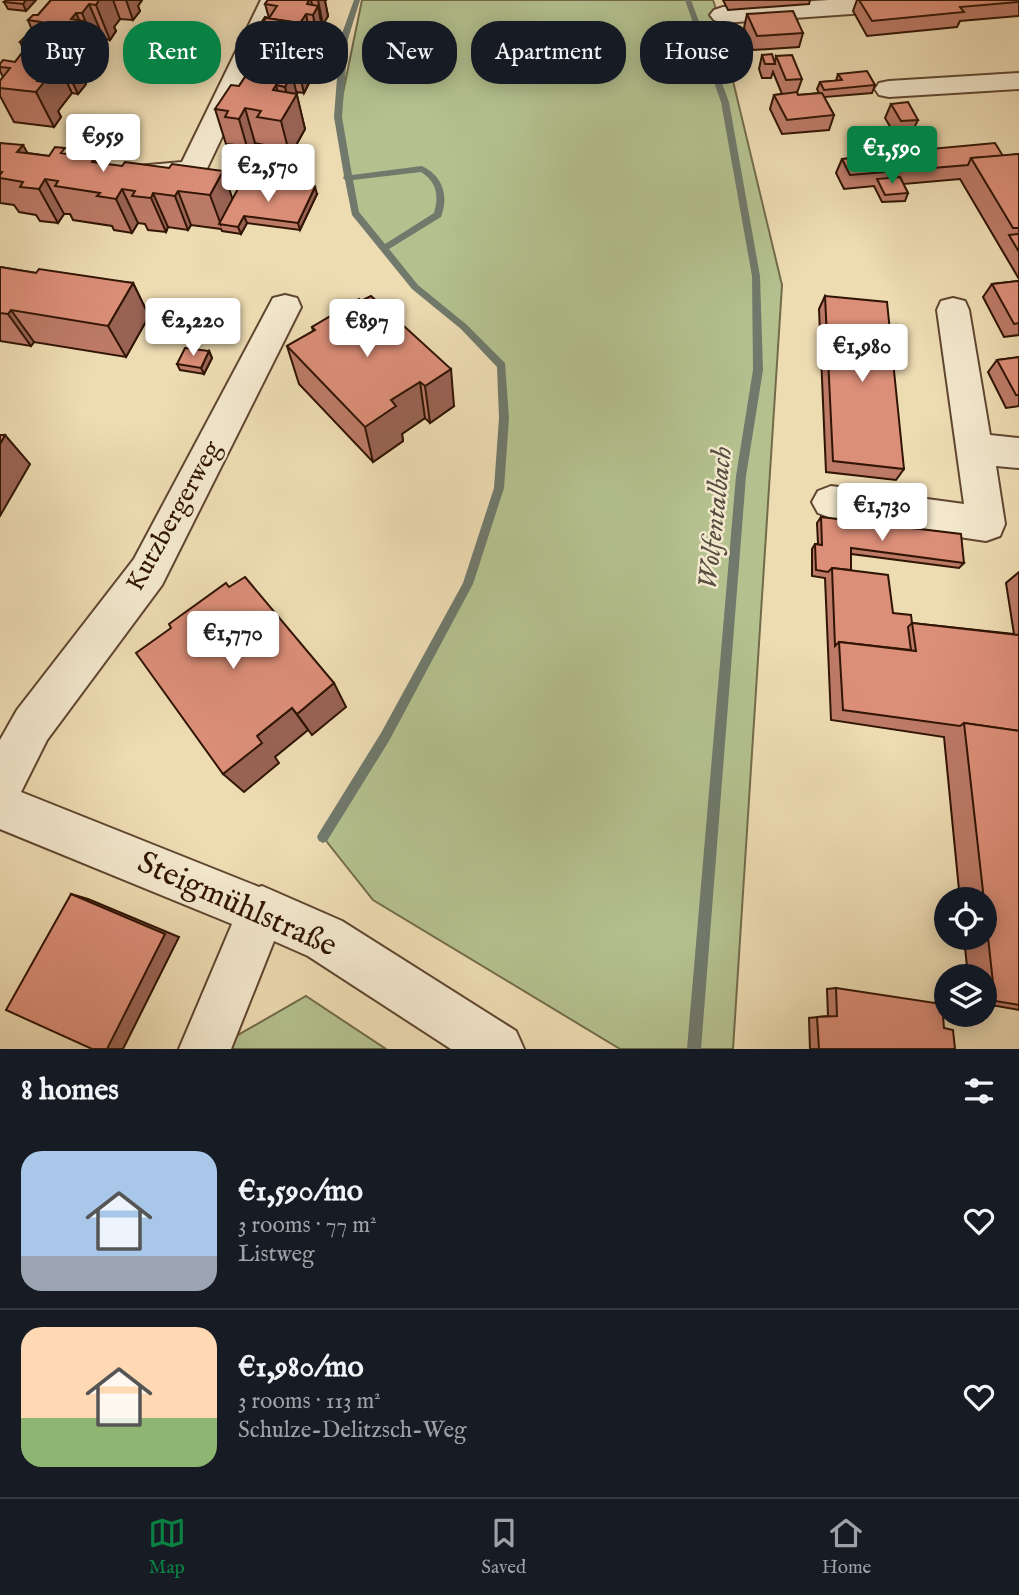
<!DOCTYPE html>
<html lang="en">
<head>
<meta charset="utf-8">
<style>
  :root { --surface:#171b24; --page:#20242c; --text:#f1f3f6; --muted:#9ea1a6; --line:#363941; --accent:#0b8043 }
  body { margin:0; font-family:"IM FELL English",serif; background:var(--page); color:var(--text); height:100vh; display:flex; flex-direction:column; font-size:26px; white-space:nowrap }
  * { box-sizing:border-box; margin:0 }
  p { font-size:23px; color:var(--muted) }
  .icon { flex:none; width:38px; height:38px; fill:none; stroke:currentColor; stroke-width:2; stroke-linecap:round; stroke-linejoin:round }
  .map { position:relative; height:1049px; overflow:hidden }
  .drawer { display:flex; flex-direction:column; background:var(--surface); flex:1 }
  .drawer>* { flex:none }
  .top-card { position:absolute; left:21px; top:21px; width:978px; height:63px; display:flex; gap:14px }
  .tools { position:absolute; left:934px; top:887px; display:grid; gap:14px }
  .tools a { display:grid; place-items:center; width:63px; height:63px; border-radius:50%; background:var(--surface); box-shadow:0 4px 18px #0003; font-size:35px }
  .price { position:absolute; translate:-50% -60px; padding:0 16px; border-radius:7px; background:#fff; color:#222; font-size:23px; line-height:46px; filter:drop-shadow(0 2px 4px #0008) }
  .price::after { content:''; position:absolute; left:50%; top:42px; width:21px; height:16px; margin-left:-10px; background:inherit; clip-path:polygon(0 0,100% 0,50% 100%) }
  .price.current { background:var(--accent); color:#fff }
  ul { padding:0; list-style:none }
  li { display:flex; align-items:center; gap:21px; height:175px; padding:0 21px }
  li+li { border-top:2px solid var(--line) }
  li span { display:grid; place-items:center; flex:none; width:196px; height:140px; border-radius:21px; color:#555 }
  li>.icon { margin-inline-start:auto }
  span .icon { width:84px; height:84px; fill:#fffc; stroke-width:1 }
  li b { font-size:30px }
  h2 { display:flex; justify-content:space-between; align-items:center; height:84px; padding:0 21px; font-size:30px }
  .tag { padding:0 24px; border-radius:28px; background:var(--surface); box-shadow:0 4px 18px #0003; font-size:24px; line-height:63px }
  .tag.current { background:var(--accent); color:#fff }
  .dock { display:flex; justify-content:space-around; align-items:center; height:98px; border-top:2px solid var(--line); background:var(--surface); font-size:19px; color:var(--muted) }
  .dock a { display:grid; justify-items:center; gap:4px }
  .dock .current { color:var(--accent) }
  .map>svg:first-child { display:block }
  .green { fill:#b4c18f; stroke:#726b4a; stroke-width:2 }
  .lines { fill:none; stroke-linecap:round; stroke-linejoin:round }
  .stream { fill:#70796c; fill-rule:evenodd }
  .minor-casing { stroke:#604630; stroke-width:4 }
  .minor { fill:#f3e8cd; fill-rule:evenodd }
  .wall { fill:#bc7a67; stroke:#311504; stroke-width:2 }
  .shaded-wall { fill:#996354; stroke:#311504; stroke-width:2 }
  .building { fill:#db8e78; stroke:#311504; stroke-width:2 }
  .labels { text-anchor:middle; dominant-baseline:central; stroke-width:5; stroke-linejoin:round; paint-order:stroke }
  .street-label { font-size:26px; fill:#311504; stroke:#f3e8cd }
  .water-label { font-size:28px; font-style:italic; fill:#564f41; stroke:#f3e8cd }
  .near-street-label { font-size:32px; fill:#311504; stroke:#f3e8cd }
</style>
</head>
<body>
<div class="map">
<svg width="1019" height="1049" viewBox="0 0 1019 1049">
  <rect width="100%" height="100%" fill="#eddbb2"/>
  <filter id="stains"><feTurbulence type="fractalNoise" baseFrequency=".00286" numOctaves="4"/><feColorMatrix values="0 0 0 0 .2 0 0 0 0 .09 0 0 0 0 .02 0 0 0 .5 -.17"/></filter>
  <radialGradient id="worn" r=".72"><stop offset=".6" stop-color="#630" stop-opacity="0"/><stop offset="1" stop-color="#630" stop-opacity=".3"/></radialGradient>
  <g class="green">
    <polygon points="362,0 713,0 715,6 782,285 733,1049 620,1049 373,900 323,837 385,737 468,584 499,488 504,418 502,366 464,327 415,287 355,213 338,117"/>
    <polygon points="306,996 386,1049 229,1049 231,1039"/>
  </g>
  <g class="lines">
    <g class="stream">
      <path d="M354 0H360L348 39 342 117 352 175 422 166C443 176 449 196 441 217L389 249 418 285 467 325 505 363 509 418 504 488 473 584 389 741 327 841 323 843 319 841 317 837 319 833 381 733 463 583 494 488 499 418 497 367 461 329 412 289 352 215 345 180 343 178 344 176 334 117 340 39ZM421 172C437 182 439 196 434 213L385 244 359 212 353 180Z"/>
      <polygon points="685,0 691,0 729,102 760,276 763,370 746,476 701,1049 687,1049 736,476 753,370 752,276 721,102"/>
    </g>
    <defs>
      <g id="minor">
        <path d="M261 0H287L202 179C183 184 156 185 137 180L132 173 137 166 182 162Z"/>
        <polygon points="829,0 949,0 945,5 936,8 723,23 714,20 710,15 714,10 723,7"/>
        <polygon points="1019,73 1019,89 889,97 879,95 875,89 879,83 889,81"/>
        <polygon points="285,295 297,298 301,307 162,585 47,740 21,792 259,887 262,886 342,921 516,1031 524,1049 451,1049 308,956 274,941 231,1049 179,1049 232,924 0,829 0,740 17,710 134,559 273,298"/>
        <polygon points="953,298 965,301 969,310 990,435 1019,438 1019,468 996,466 1005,524 1000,536 986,541 831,518 818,513 812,502 818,491 831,486 964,504 937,310 941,301"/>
      </g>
    </defs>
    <use href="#minor" class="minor-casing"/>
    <use href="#minor" class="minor"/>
  </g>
  <g class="wall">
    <polygon points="36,0 26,11 8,9 4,2"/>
    <polygon points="51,0 142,0 138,6 140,11 133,20 120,19 114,27 116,31 110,40 104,39 97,49 96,48 99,56 92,65 85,65 80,71 86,84 78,94 72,93 58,111 61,117 54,127 14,122 0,96 0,81 3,77 0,71 0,64 15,62 24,50 20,42 32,30 28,20 38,15"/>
    <polygon points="268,0 326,0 325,1 328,16 322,24 323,32 318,41 311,40 310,42 313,59 307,69 306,68 309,83 304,93 296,92 305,129 290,156 267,152 265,145 255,143 249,154 236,152 234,145 226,144 215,109 239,86 250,69 248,60 254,50 251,41 260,28 259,26 269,18 265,4"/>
    <polygon points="723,0 810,0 809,4 728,10"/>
    <polygon points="857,0 1019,0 1019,15 1018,16 960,21 957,27 867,36 853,11"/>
    <polygon points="747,14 803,33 799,47 753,50 744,28"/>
    <polygon points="762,55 775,62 776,56 802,79 797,93 798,95 819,93 817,89 820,82 836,81 838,74 875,85 872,93 824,97 834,115 829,130 782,134 770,109 774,95 782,94 773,72 771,78 762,78 759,69"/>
    <polygon points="891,104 918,120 911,134 895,135 885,118"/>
    <polygon points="0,143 28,153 49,156 68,154 94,158 97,163 233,199 317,194 300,230 247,223 241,234 222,231 221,229 191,225 188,230 168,227 166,232 148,230 145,224 138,223 132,233 114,230 112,226 73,220 70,214 64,214 58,223 40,221 36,215 19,212 14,205 0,203"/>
    <polygon points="919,150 1003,156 1019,154 1019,279 960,179 903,184 908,193 905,201 882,202 874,186 844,189 836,173 842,159 917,153"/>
    <polygon points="0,267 36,273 133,283 149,316 126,357 34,342 31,346 0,341"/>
    <polygon points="1019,281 1019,335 1004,337 983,297 992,284"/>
    <polygon points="825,296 904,469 896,480 826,472 819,309"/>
    <polygon points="361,301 454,406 430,423 425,418 402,434 403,441 373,462 299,384 287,346 313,331 312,327"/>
    <polygon points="209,351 212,358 204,374 180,370 177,364"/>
    <polygon points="1019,357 1019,406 1006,408 988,372 997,360"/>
    <polygon points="821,517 964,563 959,568 851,554 851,570 893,613 912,623 1014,634 1006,583 1019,572 1019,1010 985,1004 985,976 968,976 964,938 985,938 985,900 960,900 944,737 831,720 825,578 812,576 812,549 815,544 818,544 817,523"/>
    <polygon points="836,988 944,1028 955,1049 810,1049 809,1018 828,1016 827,989"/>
  </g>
  <g class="shaded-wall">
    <polygon points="26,0 36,0 26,11 23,4"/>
    <polygon points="99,0 113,0 120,19 114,27 116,31 110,40 96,5"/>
    <polygon points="126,0 142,0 138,6 140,11 133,20"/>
    <polygon points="309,0 311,0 314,13 318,6 323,32 318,41 313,15 307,4"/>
    <polygon points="318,0 326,0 325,1 328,16 323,25"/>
    <polygon points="89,4 104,39 97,49 82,13"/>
    <polygon points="76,13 81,24 84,21 99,56 92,65 71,19"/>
    <polygon points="306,14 311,40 310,42 313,59 307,69 300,33 295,31"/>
    <polygon points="70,29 85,65 80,71 86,84 78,94 56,47"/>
    <polygon points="293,32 298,55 302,48 309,83 304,93 296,58 288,57 305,129 290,156 273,90 276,85 284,116 290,106 285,87 284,65 285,46"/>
    <polygon points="55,58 72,93 58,111 61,117 54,127 36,92 37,81"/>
    <polygon points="245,108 255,143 249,154 239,119"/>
    <polygon points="23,145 42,179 17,152"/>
    <polygon points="223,171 235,206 221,225 210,195"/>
    <polygon points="45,179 64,214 58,223 39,189"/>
    <polygon points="315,187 317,194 300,230 298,223"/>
    <polygon points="122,189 138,223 132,233 116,199"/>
    <polygon points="178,191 191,225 188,230 175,196"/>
    <polygon points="153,193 168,227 166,232 151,198"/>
    <polygon points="244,216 247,223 241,234 238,227"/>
    <polygon points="133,283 149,316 126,357 108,326"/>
    <polygon points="11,310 34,342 31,346 8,314"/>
    <polygon points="209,351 212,358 204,374 201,368"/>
    <polygon points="451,369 454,406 430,423 425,386"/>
    <polygon points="420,382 425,418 402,434 403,441 373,462 365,427 391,400"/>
    <polygon points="5,435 30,464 0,516 0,444"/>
    <polygon points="334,683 346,707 312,735 297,714"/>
    <polygon points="292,708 308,730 275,757 279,763 244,792 223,774 257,736"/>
    <polygon points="71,894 88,899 179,937 123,1049 107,1049"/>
  </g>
  <g class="building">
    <polygon points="6,0 26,0 23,4 4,2"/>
    <polygon points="51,0 99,0 96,5 89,4 82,13 76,13 71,19 84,21 77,30 70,29 56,47 70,49 62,59 55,58 37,81 44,82 36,92 0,88 0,81 10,68 0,67 0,64 3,60 15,62 29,44 20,42 41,22 28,20 33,15 38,15"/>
    <polygon points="268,0 309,0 307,4 318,6 313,15 306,14 300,23 266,18 261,26 259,26 265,17 269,18 277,6 265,4"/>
    <polygon points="859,0 1019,0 1019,2 960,7 964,12 872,21"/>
    <polygon points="793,11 803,33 757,36 747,14"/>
    <polygon points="266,18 306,24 300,33 293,32 285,46 302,48 296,58 288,57 284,65 290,66 285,75 291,76 285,87 276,85 273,90 297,94 281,121 257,117 261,111 245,108 239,119 225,117 228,111 215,109 231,85 239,86 256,61 248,60 259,42 251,41"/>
    <polygon points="772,54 775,64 765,64 762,55"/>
    <polygon points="792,55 802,79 786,80 776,56"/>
    <polygon points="867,71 875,85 824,90 820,82 842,80 838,74"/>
    <polygon points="797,92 798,95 822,93 834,115 787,120 774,95"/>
    <polygon points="908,102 918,120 901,121 891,104"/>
    <polygon points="0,143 23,145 17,152 49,156 55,147 65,148 61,153 94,158 92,162 122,166 125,162 169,168 172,164 223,171 210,195 178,191 175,196 153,193 151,198 132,196 135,191 122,189 116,199 97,196 100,193 55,186 58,181 45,179 39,189 20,187 23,182 0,178 0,175 2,172 0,172"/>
    <polygon points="995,143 1003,156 971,158 968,165 850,175 842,159 920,152 919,150"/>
    <polygon points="1019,154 1019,228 1013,228 971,158"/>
    <polygon points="900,177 908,193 885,195 877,179"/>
    <polygon points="241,183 282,189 285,183 315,187 298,223 244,216 238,227 219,224"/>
    <polygon points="1019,234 1019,252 1009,235"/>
    <polygon points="0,267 36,273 39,269 133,283 108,326 11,310 8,314 0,313"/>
    <polygon points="1019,281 1019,323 1014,324 992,284"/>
    <polygon points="371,296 451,369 425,386 420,382 391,400 396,406 365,427 287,346 315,330 312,327 359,299 361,301"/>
    <polygon points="825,296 887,302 904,469 833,461"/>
    <polygon points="185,348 209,351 201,368 177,364"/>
    <polygon points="1019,357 1019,395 1016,395 997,360"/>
    <polygon points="0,435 5,435 0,444"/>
    <polygon points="821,517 961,534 964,563 851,548 851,570 832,568 828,572 816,570 815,544 822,545"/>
    <polygon points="832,568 888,575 893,613 911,615 912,623 908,627 911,650 839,642 835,646"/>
    <polygon points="245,577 334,683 297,714 292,708 257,736 262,743 223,774 136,653 171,628 169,624 226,583 229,587"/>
    <polygon points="912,623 1019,635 1019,731 964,723 960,726 843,710 839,642 916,651"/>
    <polygon points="964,723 1019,731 1019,1005 995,1001 985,910 985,900 984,900"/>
    <polygon points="71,894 165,934 107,1049 92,1049 6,1010"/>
    <polygon points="836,988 942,1004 944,1028 953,1030 955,1049 819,1049 817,1017 837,1016"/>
  </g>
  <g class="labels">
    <g class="street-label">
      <text transform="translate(174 516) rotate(-61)">Kutzbergerweg</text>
    </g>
    <g class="water-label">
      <text transform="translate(716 518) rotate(-84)">Wolfentalbach</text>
    </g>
    <g class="near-street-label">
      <text transform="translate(237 905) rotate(24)">Steigmühlstraße</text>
    </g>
  </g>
  <rect width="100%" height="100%" filter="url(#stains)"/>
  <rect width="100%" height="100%" fill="url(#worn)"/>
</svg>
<div class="tools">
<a><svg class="icon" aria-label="locate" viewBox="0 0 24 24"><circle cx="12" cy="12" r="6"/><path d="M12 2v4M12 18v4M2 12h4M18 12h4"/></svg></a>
<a><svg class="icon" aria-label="layers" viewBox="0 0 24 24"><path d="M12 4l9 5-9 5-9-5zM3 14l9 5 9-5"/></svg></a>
</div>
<b class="price" style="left:103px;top:174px">€959</b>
<b class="price current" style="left:892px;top:186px">€1,590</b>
<b class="price" style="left:268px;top:204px">€2,570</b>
<b class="price" style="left:193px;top:358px">€2,220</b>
<b class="price" style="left:367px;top:359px">€897</b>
<b class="price" style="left:862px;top:384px">€1,980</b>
<b class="price" style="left:882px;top:543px">€1,730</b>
<b class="price" style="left:233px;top:671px">€1,770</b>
<div class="top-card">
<a class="tag">Buy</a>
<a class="tag current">Rent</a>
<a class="tag">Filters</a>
<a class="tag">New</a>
<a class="tag">Apartment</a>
<a class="tag">House</a>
</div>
</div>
<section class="drawer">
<h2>8 homes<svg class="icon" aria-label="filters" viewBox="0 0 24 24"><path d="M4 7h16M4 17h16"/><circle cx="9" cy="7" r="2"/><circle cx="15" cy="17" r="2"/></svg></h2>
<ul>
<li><span style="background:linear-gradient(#a9c7e8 75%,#9aa5b1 0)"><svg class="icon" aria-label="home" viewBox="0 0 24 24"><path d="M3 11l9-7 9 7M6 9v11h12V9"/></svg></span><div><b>€1,590/mo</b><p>3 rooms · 77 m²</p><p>Listweg</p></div><svg class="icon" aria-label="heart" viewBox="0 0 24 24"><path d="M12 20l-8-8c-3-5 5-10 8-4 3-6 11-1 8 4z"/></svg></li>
<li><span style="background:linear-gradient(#ffd9b3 65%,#8fb573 0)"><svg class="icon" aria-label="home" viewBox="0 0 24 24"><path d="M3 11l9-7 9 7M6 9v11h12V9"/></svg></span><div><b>€1,980/mo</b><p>3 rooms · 113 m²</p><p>Schulze-Delitzsch-Weg</p></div><svg class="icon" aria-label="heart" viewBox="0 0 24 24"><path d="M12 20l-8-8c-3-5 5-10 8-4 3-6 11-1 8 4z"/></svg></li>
</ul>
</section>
<nav class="dock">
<a class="current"><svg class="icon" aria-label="map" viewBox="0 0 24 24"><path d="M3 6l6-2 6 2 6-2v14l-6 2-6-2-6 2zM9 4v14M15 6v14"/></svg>Map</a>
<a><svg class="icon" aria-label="saved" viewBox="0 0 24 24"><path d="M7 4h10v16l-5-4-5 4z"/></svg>Saved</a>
<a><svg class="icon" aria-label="home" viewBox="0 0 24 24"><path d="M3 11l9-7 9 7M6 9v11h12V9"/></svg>Home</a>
</nav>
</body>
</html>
